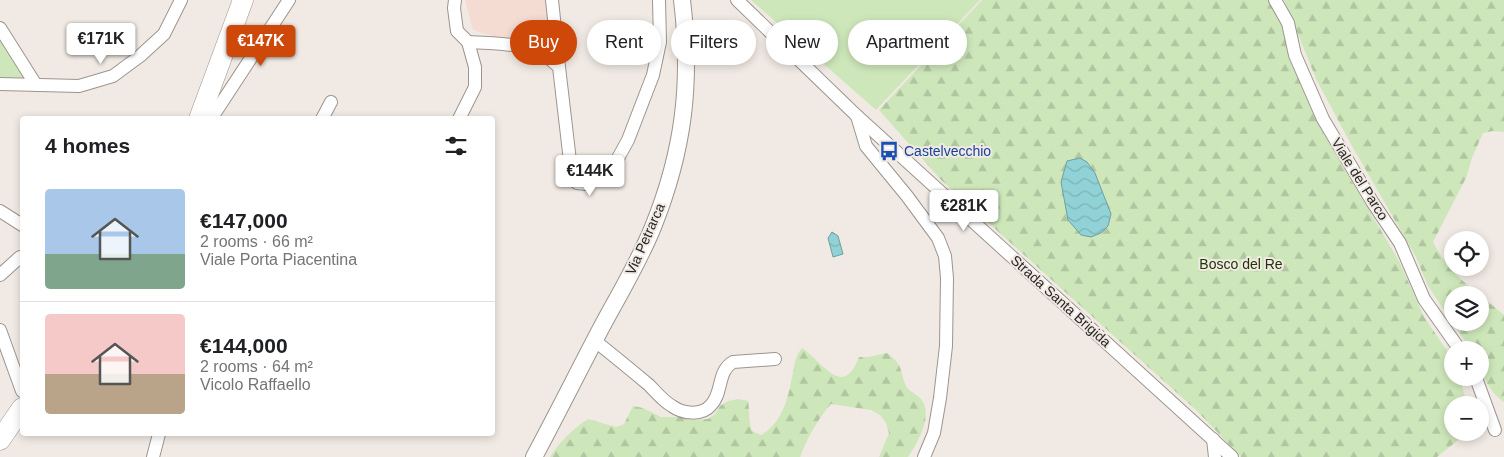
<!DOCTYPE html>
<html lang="en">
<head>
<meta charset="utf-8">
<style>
  :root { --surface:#fff; --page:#f2f2f2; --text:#202124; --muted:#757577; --line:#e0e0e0; --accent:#ce480a }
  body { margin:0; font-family:Helvetica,sans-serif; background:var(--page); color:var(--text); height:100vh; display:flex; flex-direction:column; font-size:19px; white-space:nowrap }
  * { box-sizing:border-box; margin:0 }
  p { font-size:16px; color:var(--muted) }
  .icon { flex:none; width:28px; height:28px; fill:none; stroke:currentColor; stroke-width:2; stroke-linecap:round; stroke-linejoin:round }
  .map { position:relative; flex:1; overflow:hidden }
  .sheet { position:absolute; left:20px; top:116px; width:475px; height:320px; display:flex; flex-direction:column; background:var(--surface); border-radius:5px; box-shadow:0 2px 8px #0003 }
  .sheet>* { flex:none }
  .top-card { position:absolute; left:510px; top:20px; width:475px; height:45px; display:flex; gap:10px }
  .buttons { position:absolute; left:1444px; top:231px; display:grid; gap:10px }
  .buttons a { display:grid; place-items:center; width:45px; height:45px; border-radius:50%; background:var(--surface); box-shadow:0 2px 8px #0003; font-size:25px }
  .price { position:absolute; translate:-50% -42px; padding:0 11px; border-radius:5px; background:#fff; color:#222; font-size:16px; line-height:32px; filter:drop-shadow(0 1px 2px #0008) }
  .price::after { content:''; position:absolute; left:50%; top:30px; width:15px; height:11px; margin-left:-8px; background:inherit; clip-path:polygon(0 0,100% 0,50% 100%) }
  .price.on { background:var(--accent); color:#fff }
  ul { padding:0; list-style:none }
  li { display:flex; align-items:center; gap:15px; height:125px; padding:0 25px }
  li+li { border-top:1px solid var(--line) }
  li span { display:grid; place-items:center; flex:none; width:140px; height:100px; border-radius:5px; color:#555 }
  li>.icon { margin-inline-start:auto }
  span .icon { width:60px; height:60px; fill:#fffc; stroke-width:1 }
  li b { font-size:21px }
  h2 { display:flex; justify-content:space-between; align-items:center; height:60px; padding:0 25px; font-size:21px }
  .pill { padding:0 18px; border-radius:22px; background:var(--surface); box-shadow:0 2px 8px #0003; font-size:18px; line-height:45px }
  .pill.on { background:var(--accent); color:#fff }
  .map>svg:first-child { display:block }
  .medical { fill:#f4dcd3 }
  .forest { fill:url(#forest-firs) }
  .garden { fill:#cee7ba }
  .water { fill:url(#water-waves); stroke:#719ea0 }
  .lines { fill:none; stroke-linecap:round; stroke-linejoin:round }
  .minor-casing { stroke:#9c958f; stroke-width:14 }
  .tertiary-casing { stroke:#9c958f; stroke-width:18 }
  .primary-casing { stroke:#9c958f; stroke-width:21 }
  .minor { stroke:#fff; stroke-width:12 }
  .tertiary { stroke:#fff; stroke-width:16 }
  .primary { stroke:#fff; stroke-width:20 }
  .labels { text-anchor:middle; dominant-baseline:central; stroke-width:4; stroke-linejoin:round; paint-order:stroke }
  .transit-label { font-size:14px; fill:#164399; stroke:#f1eae4; text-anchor:start }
  .street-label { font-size:14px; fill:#282623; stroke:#f1eae4 }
  .park-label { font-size:14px; fill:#203605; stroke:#f1eae4 }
</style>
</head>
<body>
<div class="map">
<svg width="1504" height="457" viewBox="0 0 1504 457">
  <defs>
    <pattern id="forest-firs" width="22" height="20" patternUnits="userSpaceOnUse" patternTransform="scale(1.25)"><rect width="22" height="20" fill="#cee7ba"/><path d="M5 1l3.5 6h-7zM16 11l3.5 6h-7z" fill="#b1c6a0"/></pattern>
    <pattern id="water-waves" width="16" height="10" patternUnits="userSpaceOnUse" patternTransform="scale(1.25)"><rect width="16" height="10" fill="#90d2d6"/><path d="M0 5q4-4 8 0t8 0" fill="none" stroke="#7cb4b7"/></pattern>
  </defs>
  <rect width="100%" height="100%" fill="#f1eae4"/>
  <polygon class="medical" points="465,0 547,0 551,45 548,51 544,52 473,30"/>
  <g class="forest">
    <polygon points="982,0 1269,0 1282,23 1297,69 1322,131 1399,261 1424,317 1452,358 1452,378 1460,378 1467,405 1452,405 1452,432 1467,433 1437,457 1241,457 1197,411 941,180 879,110"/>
    <path d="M1284 0H1504V132L1493 131 1483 133 1472 158 1466 178 1433 242C1447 268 1457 277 1480 295H1452V322H1480V295L1504 315V402C1494 396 1482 378 1480 366 1479 361 1480 355 1480 350H1471L1428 286 1416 257 1352 146 1317 81Z"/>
    <path d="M802 348C823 362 843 400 859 357H868L887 353C904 366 899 369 906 386 910 393 920 395 923 402 932 419 917 443 908 457H879L889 433 886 423 880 415 871 410 831 404C818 418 807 439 800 457H550C559 442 574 428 588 419L616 427 624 424 633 406 643 408 661 417H680L689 420 708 419 715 414 720 406 728 401 738 399 748 401C750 411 748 421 752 431L761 435C782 423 788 399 792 377 795 366 794 357 802 348Z"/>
  </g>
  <g class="garden">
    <polygon points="751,0 980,0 876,110"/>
    <polygon points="0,35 29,81 0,79"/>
  </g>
  <g class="water">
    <polygon points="1080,158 1087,162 1095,173 1111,214 1108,226 1101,233 1091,237 1081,235 1068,220 1061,182 1067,161"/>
    <polygon points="832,232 838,236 843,254 833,257 828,238"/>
  </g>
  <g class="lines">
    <defs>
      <g id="minor">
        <polyline points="455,0 454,8 457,31 468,42 475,67 475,87 459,119"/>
        <polyline points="552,0 559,67"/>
        <polyline points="737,0 857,116 1232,457"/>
        <polyline points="1275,0 1288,23 1295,55 1323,119 1373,203 1400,243 1424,299 1460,350"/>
        <polyline points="0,28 36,85"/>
        <path d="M468 42C499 43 536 43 559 67L572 178 577 183 586 184 601 177 617 160 628 140 653 75 660 42 659 0"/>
        <polyline points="0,84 79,86 113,76 140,56 164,34 181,0"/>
        <polyline points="857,116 866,146 907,196 938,238 945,256 947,278 946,346 940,398 934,433 924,457"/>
        <polyline points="211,119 289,0"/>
        <polyline points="322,119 331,102"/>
        <polyline points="0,211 22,225"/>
        <polyline points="0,275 20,257"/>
        <polyline points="0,330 22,391"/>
        <path d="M595 341C613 355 631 370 649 385 656 392 663 401 672 406 683 414 702 416 711 405 723 393 717 371 733 362L775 359"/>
        <polyline points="1476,378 1495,430"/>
        <polyline points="1213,439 1215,457"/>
        <polyline points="153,457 159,434"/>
      </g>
      <path id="tertiary" d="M534 457C556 416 577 374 599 332 617 298 638 264 653 227 684 150 692 82 682 0"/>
      <g id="primary">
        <polyline points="199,119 243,0"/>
        <polyline points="0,440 22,408"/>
      </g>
    </defs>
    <use href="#minor" class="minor-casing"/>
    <use href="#tertiary" class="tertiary-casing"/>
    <use href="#primary" class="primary-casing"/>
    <use href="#minor" class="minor"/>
    <use href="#tertiary" class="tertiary"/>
    <use href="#primary" class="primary"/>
  </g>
  <defs>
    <symbol id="bus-bare" viewBox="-9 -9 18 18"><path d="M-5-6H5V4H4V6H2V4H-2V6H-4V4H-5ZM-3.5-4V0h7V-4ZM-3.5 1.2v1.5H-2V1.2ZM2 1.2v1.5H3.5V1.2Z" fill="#1a4fb4" stroke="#f1eae4" stroke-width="2.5" paint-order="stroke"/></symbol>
  </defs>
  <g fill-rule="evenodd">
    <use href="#bus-bare" x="875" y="137" width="28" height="28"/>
  </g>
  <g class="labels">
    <g class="transit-label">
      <text x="904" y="151">Castelvecchio</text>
    </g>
    <g class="street-label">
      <text transform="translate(1360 179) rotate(58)">Viale del Parco</text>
      <text transform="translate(645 239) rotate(-66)">Via Petrarca</text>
      <text transform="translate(1061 301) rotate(42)">Strada Santa Brigida</text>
    </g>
    <g class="park-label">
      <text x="1241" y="264">Bosco del Re</text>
    </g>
  </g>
</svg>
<div class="buttons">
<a><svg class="icon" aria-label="locate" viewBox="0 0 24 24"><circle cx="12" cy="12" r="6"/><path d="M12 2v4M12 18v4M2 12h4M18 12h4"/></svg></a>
<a><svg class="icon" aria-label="layers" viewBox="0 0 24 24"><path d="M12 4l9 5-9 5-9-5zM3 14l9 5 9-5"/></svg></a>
<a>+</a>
<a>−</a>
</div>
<b class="price" style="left:101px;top:65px">€171K</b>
<b class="price on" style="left:261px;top:67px">€147K</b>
<b class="price" style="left:590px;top:197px">€144K</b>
<b class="price" style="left:964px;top:232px">€281K</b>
<div class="top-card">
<a class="pill on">Buy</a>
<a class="pill">Rent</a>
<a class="pill">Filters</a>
<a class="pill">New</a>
<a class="pill">Apartment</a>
</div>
<section class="sheet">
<h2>4 homes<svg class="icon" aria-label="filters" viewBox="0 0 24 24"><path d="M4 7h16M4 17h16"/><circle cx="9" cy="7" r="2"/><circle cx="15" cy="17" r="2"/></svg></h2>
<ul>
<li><span style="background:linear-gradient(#a9c7e8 65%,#7fa58c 0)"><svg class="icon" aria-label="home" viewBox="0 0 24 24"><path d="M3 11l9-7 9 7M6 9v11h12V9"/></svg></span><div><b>€147,000</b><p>2 rooms · 66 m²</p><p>Viale Porta Piacentina</p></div></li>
<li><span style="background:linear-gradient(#f6c9c9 60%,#b9a48a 0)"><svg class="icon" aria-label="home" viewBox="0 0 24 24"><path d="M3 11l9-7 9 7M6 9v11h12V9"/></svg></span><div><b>€144,000</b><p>2 rooms · 64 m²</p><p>Vicolo Raffaello</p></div></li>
</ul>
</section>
</div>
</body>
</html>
